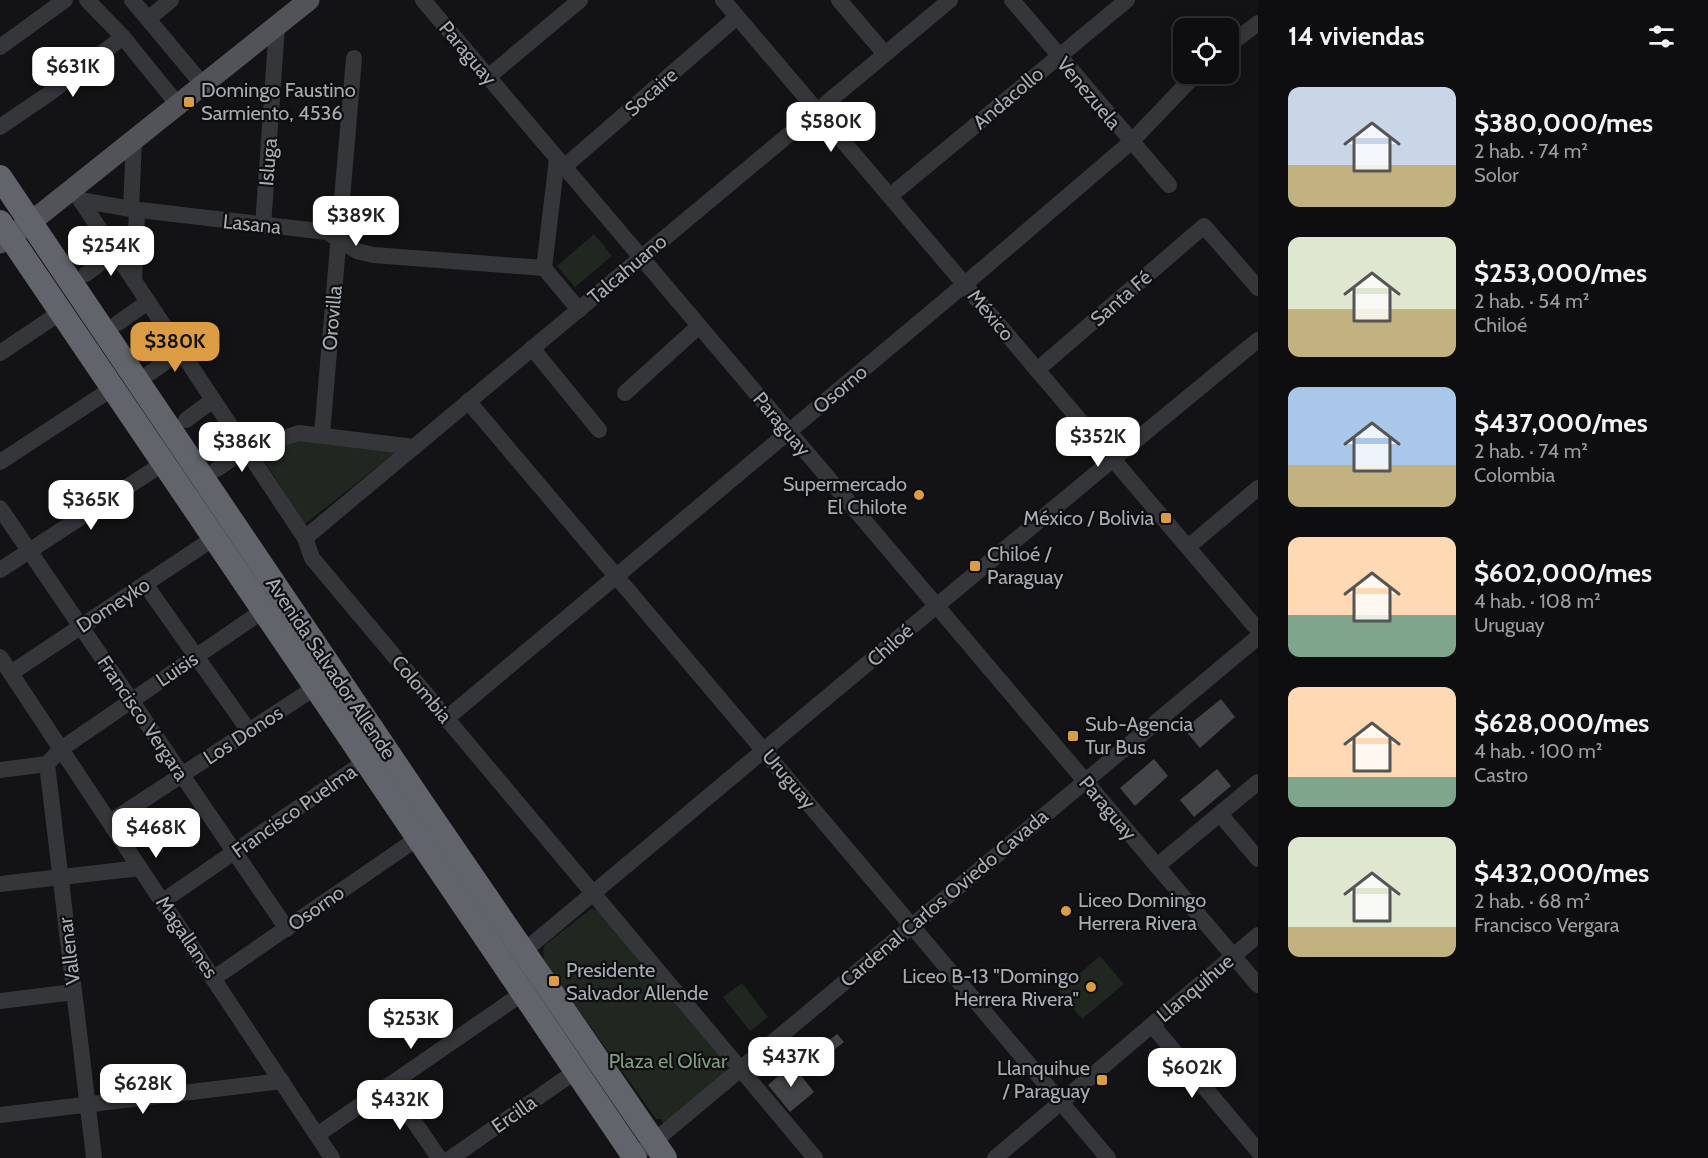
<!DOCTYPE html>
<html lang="es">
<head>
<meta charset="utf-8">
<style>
  :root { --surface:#0e0e10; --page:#1c1c1e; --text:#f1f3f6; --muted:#9b9c9f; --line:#2e2e30; --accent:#dc9c44 }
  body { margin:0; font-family:Cabin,sans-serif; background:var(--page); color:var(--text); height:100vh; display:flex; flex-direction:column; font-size:22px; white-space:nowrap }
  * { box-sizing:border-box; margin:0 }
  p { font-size:20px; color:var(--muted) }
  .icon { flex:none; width:33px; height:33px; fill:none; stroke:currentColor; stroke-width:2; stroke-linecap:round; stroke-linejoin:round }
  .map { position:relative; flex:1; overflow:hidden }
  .drawer { display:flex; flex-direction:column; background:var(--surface); width:450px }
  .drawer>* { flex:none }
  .tools { position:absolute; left:1173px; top:18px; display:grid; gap:12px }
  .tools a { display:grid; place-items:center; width:66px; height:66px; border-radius:12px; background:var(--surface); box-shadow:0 3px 15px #0003,0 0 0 2px var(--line); font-size:30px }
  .price { position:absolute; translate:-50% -51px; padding:0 14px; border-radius:12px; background:#fff; color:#222; font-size:20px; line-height:39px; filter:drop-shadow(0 2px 3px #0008) }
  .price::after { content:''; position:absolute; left:50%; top:36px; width:18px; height:14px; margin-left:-9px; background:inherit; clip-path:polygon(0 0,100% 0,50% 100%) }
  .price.on { background:var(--accent); color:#111 }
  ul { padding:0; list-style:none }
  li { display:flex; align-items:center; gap:18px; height:150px; padding:0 30px }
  li span { display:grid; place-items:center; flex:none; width:168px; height:120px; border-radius:12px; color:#555 }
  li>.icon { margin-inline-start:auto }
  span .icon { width:72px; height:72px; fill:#fffc; stroke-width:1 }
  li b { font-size:26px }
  h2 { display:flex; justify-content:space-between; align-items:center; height:72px; padding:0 30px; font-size:26px }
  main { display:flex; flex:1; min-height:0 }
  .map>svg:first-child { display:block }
  .green { fill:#202620 }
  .building { fill:#424447 }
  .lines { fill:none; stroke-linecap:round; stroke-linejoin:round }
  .minor { stroke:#353639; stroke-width:16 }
  .major { stroke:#515358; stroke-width:21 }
  .highway { stroke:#61646a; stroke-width:24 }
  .poi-dot { fill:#dc9c44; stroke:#0e0e10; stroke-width:2 }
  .labels { text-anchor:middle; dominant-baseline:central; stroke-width:4.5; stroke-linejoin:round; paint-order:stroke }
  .street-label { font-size:20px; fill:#a7acb3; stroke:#0e0e10 }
  .poi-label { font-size:20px; fill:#a7acb3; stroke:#0e0e10; text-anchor:start }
  .park-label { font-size:20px; fill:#809c80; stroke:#0e0e10 }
</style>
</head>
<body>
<main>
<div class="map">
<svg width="1258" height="1158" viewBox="0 0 1258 1158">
  <rect width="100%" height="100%" fill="#131315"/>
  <g class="green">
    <polygon points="594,234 612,256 575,287 557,266"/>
    <polygon points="240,423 401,448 305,524"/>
    <polygon points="591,909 599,910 725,1063 726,1071 664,1124 661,1119 656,1119 544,961 543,949 546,944"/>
    <polygon points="1100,956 1124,984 1082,1019 1059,991"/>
    <polygon points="742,983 768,1017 750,1031 723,997"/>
  </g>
  <g class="building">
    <polygon points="1221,699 1235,717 1200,748 1184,729"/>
    <polygon points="1154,759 1168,776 1135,806 1120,788"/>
    <polygon points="1217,769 1231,786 1194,817 1180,800"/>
    <polygon points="837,1034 844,1042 820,1061 813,1053"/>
    <polygon points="792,1064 814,1092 790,1112 768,1085"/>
  </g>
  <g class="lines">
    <g class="minor">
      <polyline points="87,0 123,37 178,105"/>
      <polyline points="132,0 203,85"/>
      <polyline points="423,0 1258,985"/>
      <polyline points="723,0 1258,630"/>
      <polyline points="839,0 885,54"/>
      <polyline points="1012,0 1169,185"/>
      <polyline points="148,19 171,0"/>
      <polyline points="1228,46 1258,23"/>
      <polyline points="0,47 65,0"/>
      <polyline points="488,77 580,0"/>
      <polyline points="0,127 50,93 123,37"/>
      <polyline points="564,167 737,17"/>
      <polyline points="73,189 305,538 312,558 815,1158"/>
      <polyline points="890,196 1127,0"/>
      <polyline points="80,200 131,209 327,232 357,251 373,255 544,268 579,310"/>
      <polyline points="131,209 134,140"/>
      <polyline points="263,226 277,26"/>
      <polyline points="544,268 557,159"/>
      <polyline points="86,274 115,252"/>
      <polyline points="134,281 137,210"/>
      <polyline points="118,323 148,302"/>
      <polyline points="532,348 599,430"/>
      <polyline points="0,353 61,312"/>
      <polyline points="1037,370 1204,226 1258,288"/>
      <polyline points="150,373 181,351"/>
      <polyline points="625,393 699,326"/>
      <polyline points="468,401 1108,1158"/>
      <polyline points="186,420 213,400"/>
      <polyline points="322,434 354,58"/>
      <polyline points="252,457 274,441 299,433 414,447"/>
      <polyline points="0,462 113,388"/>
      <polyline points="217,469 246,449"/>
      <polyline points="0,508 287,929"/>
      <polyline points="305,538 950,0"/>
      <polyline points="1188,547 1258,488"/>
      <polyline points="0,570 164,463"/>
      <polyline points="145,584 249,731"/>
      <polyline points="0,657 332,1158"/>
      <polyline points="11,673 214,538"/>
      <polyline points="447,718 965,284 1131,142 1196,74"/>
      <polyline points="0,770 47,764"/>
      <polyline points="1220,814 1258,859"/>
      <polyline points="110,822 316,687"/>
      <polyline points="1157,866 1258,782"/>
      <polyline points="0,884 140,868"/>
      <polyline points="163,901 366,761"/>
      <path d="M524 951C768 747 1011 542 1258 340"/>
      <polyline points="214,978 418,838"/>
      <polyline points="0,1001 74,992"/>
      <polyline points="1152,1025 1258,1151"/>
      <polyline points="389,1085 439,1158"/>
      <polyline points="0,1115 282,1081"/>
      <polyline points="317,1135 523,993"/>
      <polyline points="646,1148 1258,637"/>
      <polyline points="94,1158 47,764 61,749 264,610"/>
      <polyline points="451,1158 576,1071"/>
      <polyline points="995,1158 1258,935"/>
    </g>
    <polyline class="major" points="0,243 31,222 309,0"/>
    <g class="highway">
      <polyline points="0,177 422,803 665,1158"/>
      <polyline points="0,222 635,1158"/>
    </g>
  </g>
  <g class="poi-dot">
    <rect x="183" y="96" width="12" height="12" rx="3"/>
    <circle cx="919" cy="495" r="6"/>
    <rect x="1160" y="512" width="12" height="12" rx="3"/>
    <rect x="969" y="560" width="12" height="12" rx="3"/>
    <rect x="1067" y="730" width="12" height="12" rx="3"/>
    <circle cx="1066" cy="911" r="6"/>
    <rect x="548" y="975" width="12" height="12" rx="3"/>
    <circle cx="1091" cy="987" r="6"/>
    <rect x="1096" y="1074" width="12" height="12" rx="3"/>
  </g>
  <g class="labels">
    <g class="street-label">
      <text transform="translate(468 53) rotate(50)">Paraguay</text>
      <text transform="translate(651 92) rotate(-41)">Socaire</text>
      <text transform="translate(1089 93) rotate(50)">Venezuela</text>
      <text transform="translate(1008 98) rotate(-40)">Andacollo</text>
      <text transform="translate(268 162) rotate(-85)">Isluga</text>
      <text transform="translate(252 224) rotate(6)">Lasana</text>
      <text transform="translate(627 269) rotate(-40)">Talcahuano</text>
      <text transform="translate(1121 298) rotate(-41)">Santa Fé</text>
      <text transform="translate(991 315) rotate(50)">México</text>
      <text transform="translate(332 318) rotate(-85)">Orovilla</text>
      <text transform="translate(840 389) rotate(-40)">Osorno</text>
      <text transform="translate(782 424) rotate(50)">Paraguay</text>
      <text transform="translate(113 605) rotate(-33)">Domeyko</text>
      <text transform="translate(890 645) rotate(-41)">Chiloé</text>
      <text transform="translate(331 668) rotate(56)">Avenida Salvador Allende</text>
      <text transform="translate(177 669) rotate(-34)">Luisis</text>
      <text transform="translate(422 689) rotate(50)">Colombia</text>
      <text transform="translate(143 718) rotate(56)">Francisco Vergara</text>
      <text transform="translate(243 735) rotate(-33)">Los Donos</text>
      <text transform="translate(789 779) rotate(50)">Uruguay</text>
      <text transform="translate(1108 808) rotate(50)">Paraguay</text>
      <text transform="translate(294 811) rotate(-35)">Francisco Puelma</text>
      <text transform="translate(944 898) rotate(-40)">Cardenal Carlos Oviedo Cavada</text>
      <text transform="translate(316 908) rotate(-35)">Osorno</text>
      <text transform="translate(187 937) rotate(56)">Magallanes</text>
      <text transform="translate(69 951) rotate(-97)">Vallenar</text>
      <text transform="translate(1195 988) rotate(-40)">Llanquihue</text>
      <text transform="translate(514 1114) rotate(-35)">Ercilla</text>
    </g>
    <g class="poi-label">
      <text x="201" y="90">Domingo Faustino<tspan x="201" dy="23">Sarmiento, 4536</tspan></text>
      <text x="907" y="484" text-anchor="end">Supermercado<tspan x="907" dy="23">El Chilote</tspan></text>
      <text x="1154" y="518" text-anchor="end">México / Bolivia</text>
      <text x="987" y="554">Chiloé /<tspan x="987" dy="23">Paraguay</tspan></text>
      <text x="1085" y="724">Sub-Agencia<tspan x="1085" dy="23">Tur Bus</tspan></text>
      <text x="1078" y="900">Liceo Domingo<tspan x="1078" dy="23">Herrera Rivera</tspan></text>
      <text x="566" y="970">Presidente<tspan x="566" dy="23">Salvador Allende</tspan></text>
      <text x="1079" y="976" text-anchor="end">Liceo B-13 "Domingo<tspan x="1079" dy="23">Herrera Rivera"</tspan></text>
      <text x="1090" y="1068" text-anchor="end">Llanquihue<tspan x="1090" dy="23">/ Paraguay</tspan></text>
    </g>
    <g class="park-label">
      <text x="668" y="1061">Plaza el Olívar</text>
    </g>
  </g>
</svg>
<div class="tools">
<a><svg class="icon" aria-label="locate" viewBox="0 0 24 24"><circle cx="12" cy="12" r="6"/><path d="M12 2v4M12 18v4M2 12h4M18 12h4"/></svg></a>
</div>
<b class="price" style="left:73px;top:98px">$631K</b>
<b class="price" style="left:831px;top:153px">$580K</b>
<b class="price" style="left:356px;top:247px">$389K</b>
<b class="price" style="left:111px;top:277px">$254K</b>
<b class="price on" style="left:175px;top:373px">$380K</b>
<b class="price" style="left:1098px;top:468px">$352K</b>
<b class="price" style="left:242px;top:473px">$386K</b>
<b class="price" style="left:91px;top:531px">$365K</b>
<b class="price" style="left:156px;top:859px">$468K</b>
<b class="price" style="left:411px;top:1050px">$253K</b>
<b class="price" style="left:791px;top:1088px">$437K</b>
<b class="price" style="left:1192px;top:1099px">$602K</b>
<b class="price" style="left:143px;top:1115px">$628K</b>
<b class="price" style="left:400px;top:1131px">$432K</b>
</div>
<section class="drawer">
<h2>14 viviendas<svg class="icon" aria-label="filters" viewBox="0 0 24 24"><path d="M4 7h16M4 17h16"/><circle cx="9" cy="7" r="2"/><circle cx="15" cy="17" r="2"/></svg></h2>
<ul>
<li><span style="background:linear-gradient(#c9d6e8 65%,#c2b280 0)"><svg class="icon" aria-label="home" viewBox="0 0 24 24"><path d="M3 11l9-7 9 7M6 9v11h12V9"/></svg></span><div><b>$380,000/mes</b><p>2 hab. · 74 m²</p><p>Solor</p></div></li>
<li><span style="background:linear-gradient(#dfe7d0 60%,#c2b280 0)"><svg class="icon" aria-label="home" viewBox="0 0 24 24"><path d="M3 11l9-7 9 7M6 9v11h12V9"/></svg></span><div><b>$253,000/mes</b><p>2 hab. · 54 m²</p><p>Chiloé</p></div></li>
<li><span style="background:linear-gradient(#a9c7e8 65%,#c2b280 0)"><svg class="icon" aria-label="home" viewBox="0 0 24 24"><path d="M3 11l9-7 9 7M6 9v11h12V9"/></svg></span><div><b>$437,000/mes</b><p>2 hab. · 74 m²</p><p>Colombia</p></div></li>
<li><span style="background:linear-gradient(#ffd9b3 65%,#7fa58c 0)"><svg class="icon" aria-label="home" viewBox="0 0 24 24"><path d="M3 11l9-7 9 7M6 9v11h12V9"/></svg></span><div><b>$602,000/mes</b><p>4 hab. · 108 m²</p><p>Uruguay</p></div></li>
<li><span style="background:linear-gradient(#ffd9b3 75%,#7fa58c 0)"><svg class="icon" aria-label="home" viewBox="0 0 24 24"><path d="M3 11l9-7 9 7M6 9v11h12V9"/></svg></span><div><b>$628,000/mes</b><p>4 hab. · 100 m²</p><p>Castro</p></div></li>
<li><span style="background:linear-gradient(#dfe7d0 75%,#c2b280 0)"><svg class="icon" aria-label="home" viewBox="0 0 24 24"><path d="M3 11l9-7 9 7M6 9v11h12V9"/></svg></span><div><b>$432,000/mes</b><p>2 hab. · 68 m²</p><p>Francisco Vergara</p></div></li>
</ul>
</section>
</main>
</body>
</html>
